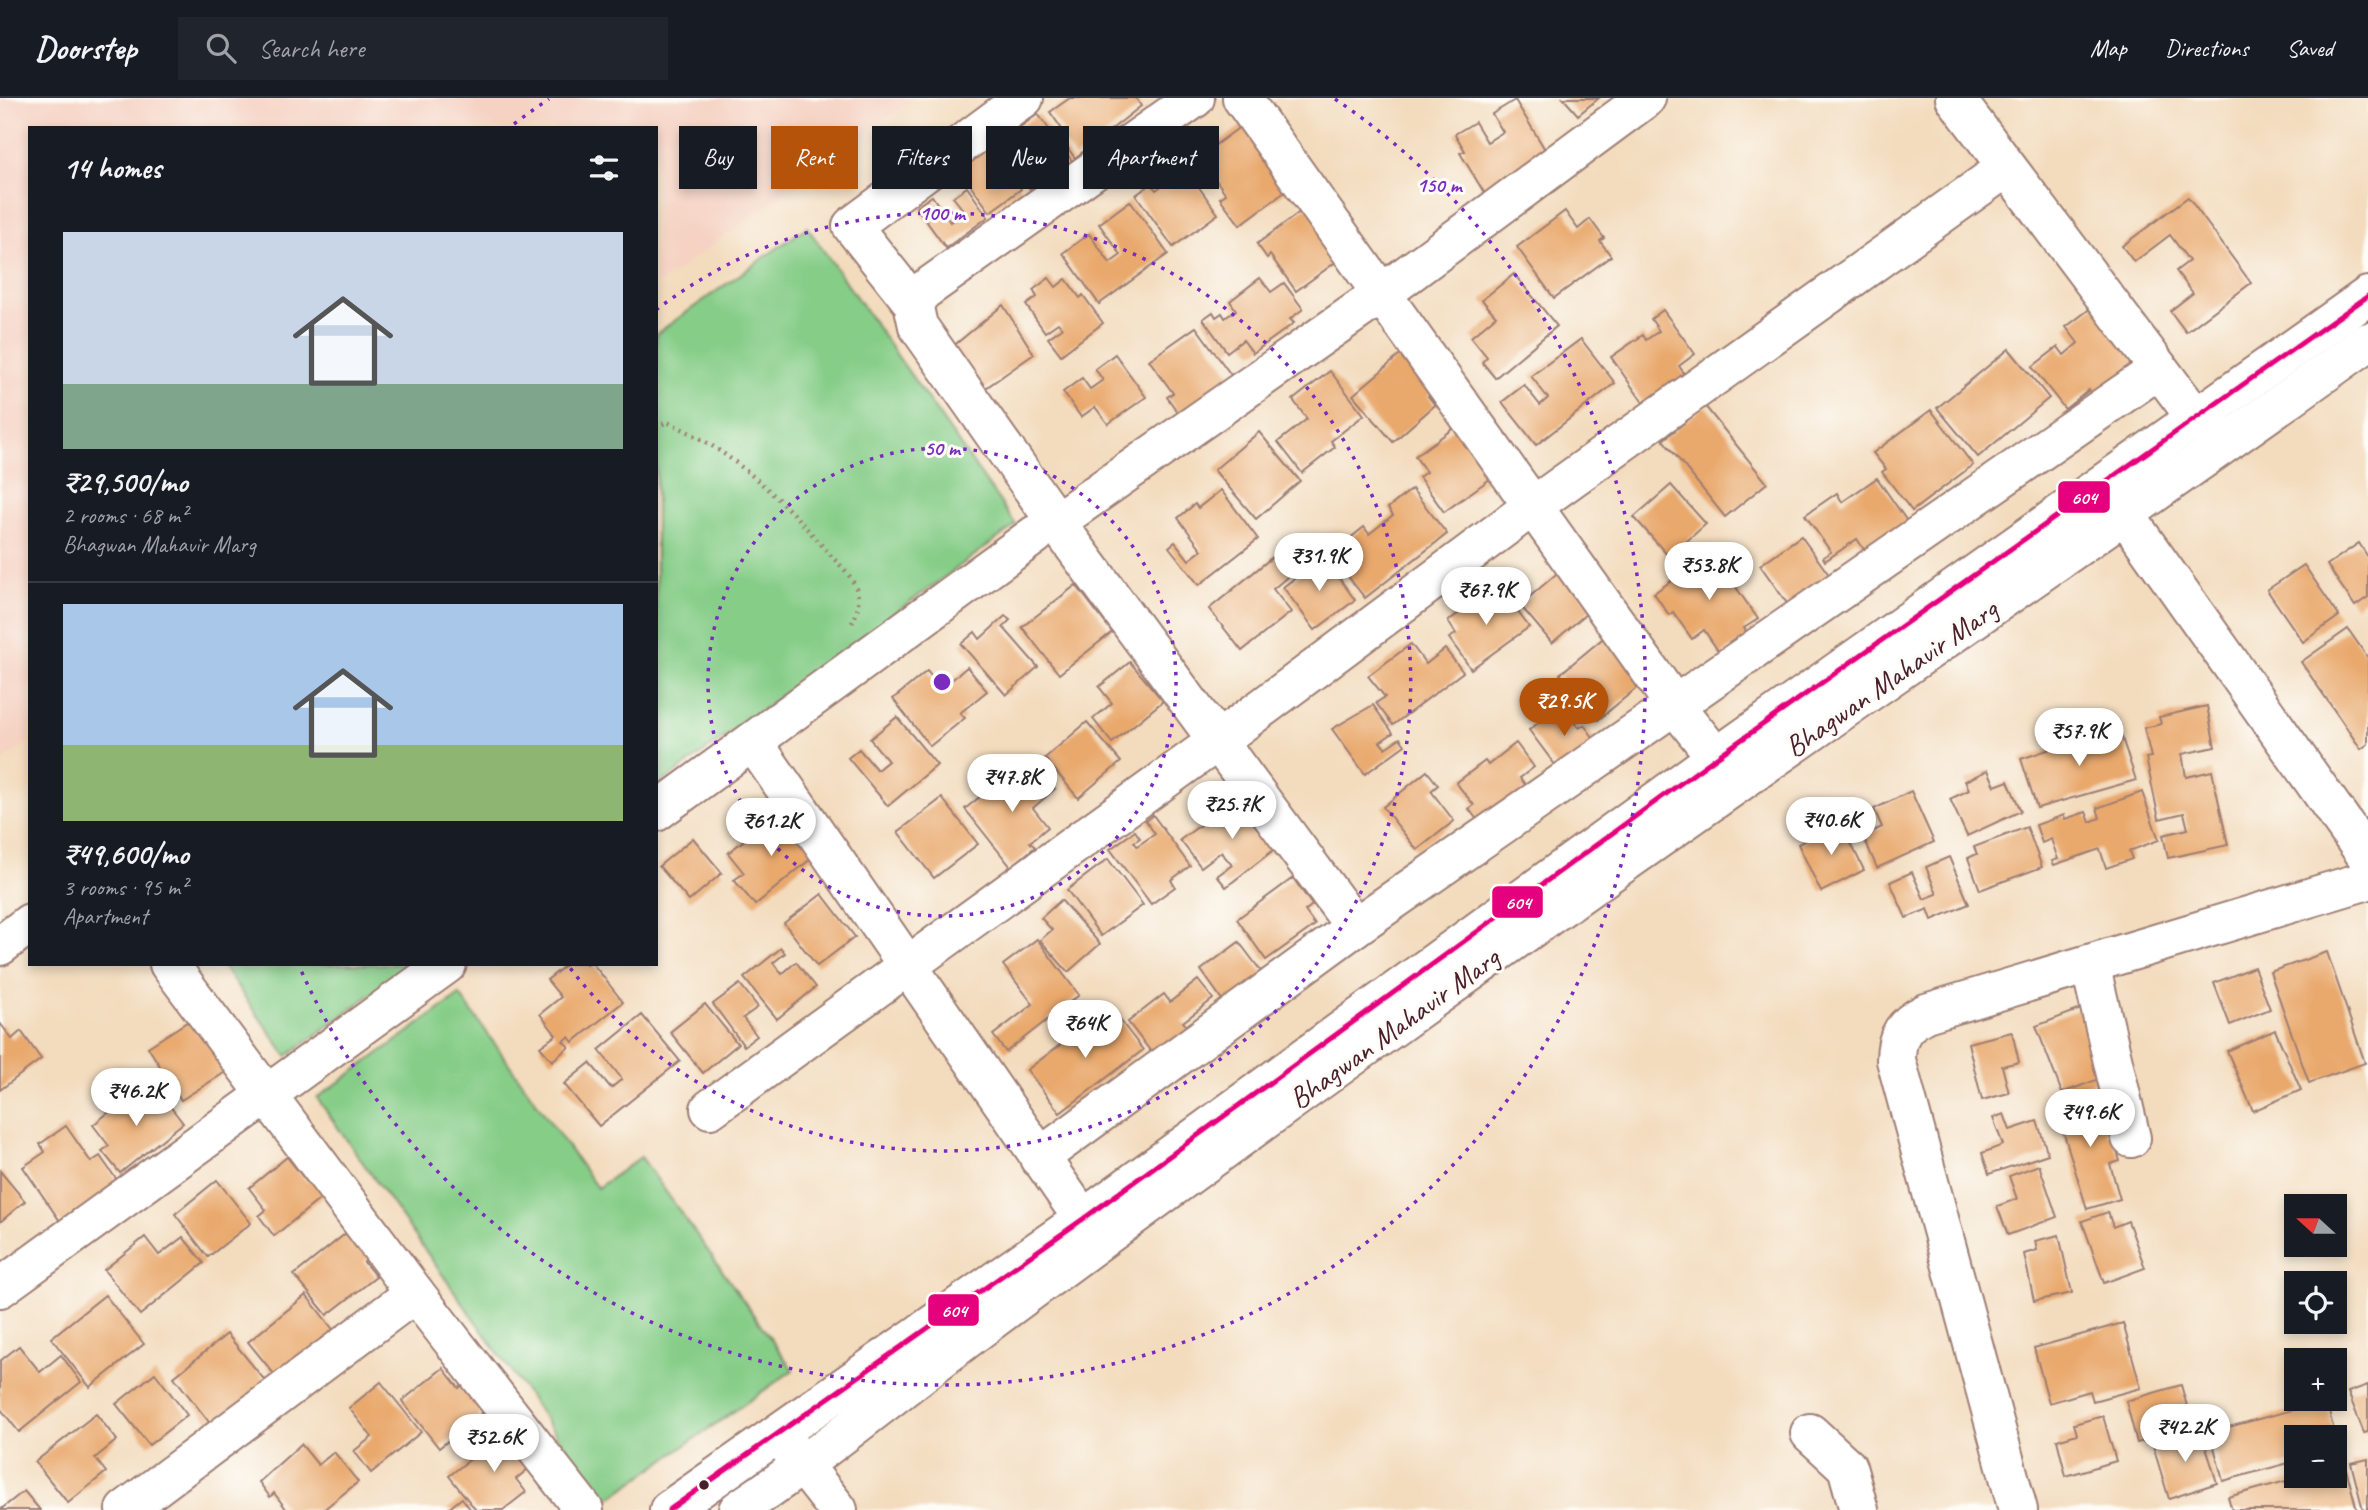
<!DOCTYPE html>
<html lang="en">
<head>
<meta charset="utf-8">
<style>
  :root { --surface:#171b24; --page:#20242c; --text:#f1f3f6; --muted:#9ea1a6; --line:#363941; --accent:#b45309 }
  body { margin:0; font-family:Caveat,sans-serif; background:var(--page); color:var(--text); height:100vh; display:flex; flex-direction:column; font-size:26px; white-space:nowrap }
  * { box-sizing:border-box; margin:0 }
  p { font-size:23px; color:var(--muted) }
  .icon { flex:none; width:38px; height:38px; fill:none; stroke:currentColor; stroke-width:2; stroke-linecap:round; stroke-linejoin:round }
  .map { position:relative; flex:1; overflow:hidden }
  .sheet { position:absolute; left:28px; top:28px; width:630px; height:840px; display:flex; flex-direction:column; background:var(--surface); border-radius:0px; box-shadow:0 4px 10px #0003 }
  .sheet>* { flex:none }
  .guide { position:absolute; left:679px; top:28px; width:665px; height:63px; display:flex; gap:14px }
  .needle { width:46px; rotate:291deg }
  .controls { position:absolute; left:2284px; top:1096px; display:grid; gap:14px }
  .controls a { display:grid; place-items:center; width:63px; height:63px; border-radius:0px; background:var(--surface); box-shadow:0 4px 10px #0003; font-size:35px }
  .price { position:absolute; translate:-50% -60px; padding:0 16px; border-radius:24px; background:#fff; color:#222; font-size:23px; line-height:46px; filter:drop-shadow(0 2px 4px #0008) }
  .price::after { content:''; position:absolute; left:50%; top:42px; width:21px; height:16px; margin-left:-10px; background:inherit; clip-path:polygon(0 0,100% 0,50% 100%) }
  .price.active { background:var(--accent); color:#fff }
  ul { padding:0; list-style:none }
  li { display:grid; align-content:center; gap:14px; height:371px; padding:0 35px }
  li+li { border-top:2px solid var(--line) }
  li span { display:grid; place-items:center; height:217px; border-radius:0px; color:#555 }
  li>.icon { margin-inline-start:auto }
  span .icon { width:126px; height:126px; fill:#fffc; stroke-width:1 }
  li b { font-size:30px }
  h2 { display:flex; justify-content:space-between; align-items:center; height:84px; padding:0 35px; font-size:30px }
  .pill { padding:0 24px; border-radius:0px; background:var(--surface); box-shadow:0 4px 10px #0003; font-size:24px; line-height:63px }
  .pill.active { background:var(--accent); color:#fff }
  header { display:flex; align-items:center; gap:42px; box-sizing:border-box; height:98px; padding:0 35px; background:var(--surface); border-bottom:2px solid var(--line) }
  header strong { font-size:33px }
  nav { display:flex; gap:38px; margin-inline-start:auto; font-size:24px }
  .search { width:490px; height:63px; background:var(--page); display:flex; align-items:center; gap:18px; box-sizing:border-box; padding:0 24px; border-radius:0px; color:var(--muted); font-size:26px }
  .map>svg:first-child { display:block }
  .built { fill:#f5d2c2 }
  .green { fill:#86cd88; stroke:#68765a; stroke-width:2 }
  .building { fill:#e9a86c }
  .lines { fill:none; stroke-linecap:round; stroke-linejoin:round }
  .minor-casing { stroke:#9e7e74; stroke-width:42 }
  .path { stroke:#9e7e74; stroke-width:4.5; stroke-dasharray:2 5; stroke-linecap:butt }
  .minor { stroke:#fff; stroke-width:38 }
  .bus-1-casing { stroke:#fdfcf7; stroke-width:10 }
  .bus-1 { stroke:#e5007d; stroke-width:5 }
  .ring { fill:none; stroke:#7b2cbf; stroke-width:3.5; stroke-dasharray:3.5 7 }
  .bus-dot { fill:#4a1f2b; stroke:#fdfcf7; stroke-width:2.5 }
  .labels { text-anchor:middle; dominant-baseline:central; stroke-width:6; stroke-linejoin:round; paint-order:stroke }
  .street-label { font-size:30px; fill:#4a1f2b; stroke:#fdfcf7 }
  .centre { fill:#7b2cbf; stroke:#fdfcf7; stroke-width:3.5 }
  .ring-label { font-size:21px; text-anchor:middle; font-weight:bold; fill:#7b2cbf; stroke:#fdfcf7; stroke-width:6; stroke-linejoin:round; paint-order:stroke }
  .line-badge { stroke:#fdfcf7; stroke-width:2.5 }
  .badge-label { font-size:19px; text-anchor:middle; font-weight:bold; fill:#fff }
</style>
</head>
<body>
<header>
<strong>Doorstep</strong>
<div class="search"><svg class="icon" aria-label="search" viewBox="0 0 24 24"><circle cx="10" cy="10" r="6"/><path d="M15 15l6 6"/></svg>Search here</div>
<nav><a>Map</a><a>Directions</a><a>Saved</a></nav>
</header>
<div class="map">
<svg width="2368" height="1412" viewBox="0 0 2368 1412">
  <rect width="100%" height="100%" fill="#fdfcf7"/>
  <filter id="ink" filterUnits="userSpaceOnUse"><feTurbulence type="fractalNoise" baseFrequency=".0143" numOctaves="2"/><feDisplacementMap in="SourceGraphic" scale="14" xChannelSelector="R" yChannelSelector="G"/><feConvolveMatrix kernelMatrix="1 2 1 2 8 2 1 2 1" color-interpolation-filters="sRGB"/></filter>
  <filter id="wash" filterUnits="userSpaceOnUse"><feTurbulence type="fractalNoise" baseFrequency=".00686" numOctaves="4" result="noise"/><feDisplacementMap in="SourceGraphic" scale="28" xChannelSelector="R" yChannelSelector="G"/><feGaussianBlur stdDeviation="1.57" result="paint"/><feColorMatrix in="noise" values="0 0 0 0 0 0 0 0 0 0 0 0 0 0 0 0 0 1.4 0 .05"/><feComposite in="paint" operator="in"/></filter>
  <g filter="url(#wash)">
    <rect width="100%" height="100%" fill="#f3dcbe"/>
    <polygon class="built" points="0,0 915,0 656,188 656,30 30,30 30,643 0,665"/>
    <g class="green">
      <polygon points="807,129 1016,427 656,689 656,236"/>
      <polygon points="221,866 412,866 287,958"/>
      <polygon points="460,897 597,1090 641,1059 793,1272 604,1404 317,1000"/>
    </g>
    <g id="blocks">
      <g class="building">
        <polygon points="1070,0 1136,0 1141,8 1075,60 1059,38 1064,34 1050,14"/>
        <polygon points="1563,0 1599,0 1578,17"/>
        <polygon points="1515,2 1552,63 1488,101 1460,55 1465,53 1455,36 1475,24 1487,44 1503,34 1492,16"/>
        <polygon points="1038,16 1073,64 1034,96 998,45"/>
        <polygon points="1244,26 1290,90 1240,127 1220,100 1226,96 1199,59"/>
        <polygon points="987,44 1021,91 990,114 956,67"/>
        <polygon points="1181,64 1218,116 1173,149 1136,97 1151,86 1156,92 1178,76 1174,70"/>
        <polygon points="967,89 988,119 946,150 916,109 932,98 950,124 964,113 953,99"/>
        <polygon points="2188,99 2251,185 2186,234 2170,213 2193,195 2176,173 2189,163 2170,137 2134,164 2122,148"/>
        <polygon points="1130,103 1168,156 1099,206 1063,155 1089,136 1110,165 1121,157 1099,126"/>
        <polygon points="1308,108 1344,158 1296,193 1270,157 1267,160 1257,146"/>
        <polygon points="1565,113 1578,131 1590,121 1604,140 1600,143 1611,158 1554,200 1517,149"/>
        <polygon points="1514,176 1557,228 1495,280 1482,264 1487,259 1471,239 1496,218 1482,202"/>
        <polygon points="1049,180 1056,189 1066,181 1080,200 1083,197 1103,225 1061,257 1048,240 1062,230 1058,225 1045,234 1026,207 1037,199 1033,192"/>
        <polygon points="1260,180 1271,194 1284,185 1303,211 1290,221 1294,225 1253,255 1243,242 1227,254 1203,221 1213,214 1216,219 1222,215 1225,220 1236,212 1230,203"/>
        <polygon points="2099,204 2149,268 2100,306 2089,292 2065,311 2032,269 2058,249 2064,257 2078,245 2066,229"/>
        <polygon points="1003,207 1034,256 980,294 951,250"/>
        <polygon points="1663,212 1695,256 1679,268 1688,281 1647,310 1611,259 1643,237 1646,242 1659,233 1651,221"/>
        <polygon points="1196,229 1234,281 1181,319 1167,299 1173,295 1149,262"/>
        <polygon points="1581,241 1615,285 1536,347 1502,304 1524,287 1540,307 1548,300 1531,278"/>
        <polygon points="2009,251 2049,300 1978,359 1937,310"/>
        <polygon points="1115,256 1146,299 1108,326 1095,309 1081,319 1063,294 1082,280 1090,291 1103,282 1095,271"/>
        <polygon points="1400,257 1414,275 1440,287 1428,298 1435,307 1393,344 1353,297"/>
        <polygon points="1330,273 1364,317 1331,343 1335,349 1302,375 1278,344 1307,321 1293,302"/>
        <polygon points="1705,308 1767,385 1725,419 1663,342"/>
        <polygon points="1931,312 1973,367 1912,413 1882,374 1886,371 1873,355"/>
        <polygon points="1465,322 1501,373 1444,414 1419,379 1426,374 1415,358"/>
        <polygon points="1259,334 1300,383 1256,421 1214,372"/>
        <polygon points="1877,380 1911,429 1869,459 1857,441 1825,463 1823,459 1831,454 1805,417 1837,395 1842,404"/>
        <polygon points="1671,387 1706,426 1669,459 1634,419"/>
        <polygon points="1412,391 1447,436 1365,500 1339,467 1347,461 1338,450 1364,429 1369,436 1393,417 1388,410"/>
        <polygon points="1221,392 1258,441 1199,487 1169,449 1175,444 1189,462 1202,452 1178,420 1195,406 1198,410"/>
        <polygon points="1801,438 1837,488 1796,518 1760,467"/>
        <polygon points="2359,445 2368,459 2368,499 2355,508 2327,467"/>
        <polygon points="1722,448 1736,468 1726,475 1758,521 1744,530 1749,538 1721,557 1704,532 1692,541 1673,514 1669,517 1654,495"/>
        <polygon points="1275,457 1291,476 1273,491 1291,514 1242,553 1209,511"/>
        <polygon points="1324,459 1355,502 1315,532 1283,489"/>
        <polygon points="2304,467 2339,518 2303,544 2267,492"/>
        <polygon points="1561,472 1593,510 1552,545 1520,507"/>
        <polygon points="1076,487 1112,534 1059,576 1022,529"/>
        <polygon points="1498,487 1529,529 1471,571 1449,540 1456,536 1448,523"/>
        <polygon points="1005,518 1010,522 1003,529 1038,569 1006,597 961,546 975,534 980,541"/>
        <polygon points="2348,531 2368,560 2368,646 2361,651 2301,564"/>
        <polygon points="1607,537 1645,583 1598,622 1560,576"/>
        <polygon points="1411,546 1426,566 1445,551 1463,574 1393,627 1376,605 1385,599 1368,578"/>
        <polygon points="1130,564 1163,603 1112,645 1093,621 1112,605 1099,589"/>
        <polygon points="967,569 987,593 960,615 965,620 930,648 893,601 927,573 941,591"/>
        <polygon points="1568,603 1577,616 1571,620 1579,630 1584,627 1599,647 1561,675 1529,632"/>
        <polygon points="1373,607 1393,635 1380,644 1385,650 1400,640 1405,647 1365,676 1332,631"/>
        <polygon points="2207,608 2215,649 2182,656 2186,679 2212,673 2228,747 2168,760 2163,737 2188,731 2184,715 2159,721 2146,660 2151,659 2144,630 2161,626 2159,619"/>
        <polygon points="897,619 937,667 888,708 848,660 859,651 877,672 888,663 870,641"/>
        <polygon points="1087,624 1121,664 1078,700 1045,660"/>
        <polygon points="2118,628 2136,682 2037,710 2021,661"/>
        <polygon points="1516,645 1534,669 1520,680 1527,689 1487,735 1469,711 1474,707 1456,685 1485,663 1488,667"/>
        <polygon points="1037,669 1055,691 1033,710 1048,729 1030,744 1035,749 1011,769 965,711 1009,675 1017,685"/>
        <polygon points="1988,672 1995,688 2008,683 2021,713 1967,738 1950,701 1969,692 1965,683"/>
        <polygon points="1427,673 1438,687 1431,693 1454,723 1417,752 1383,709"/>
        <polygon points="1911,693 1934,744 1877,770 1863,738 1882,729 1874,711"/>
        <polygon points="2142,694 2159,742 2129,753 2132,761 2106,770 2100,751 2054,767 2052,763 2058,761 2051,741 2042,745 2036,727 2064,717 2065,721 2086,714 2090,724 2100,720 2097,710"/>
        <polygon points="942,700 978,746 934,780 898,734"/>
        <polygon points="1246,701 1280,747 1226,789 1217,778 1232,767 1221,754 1201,769 1180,742 1214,717 1219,723"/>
        <polygon points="1153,717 1190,768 1171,782 1175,789 1151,806 1110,751 1135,733 1140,740 1134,744 1137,748 1155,736 1146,723"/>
        <polygon points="772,720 783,734 797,723 820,753 755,807 734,782 744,775 728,755"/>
        <polygon points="1841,725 1864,772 1821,794 1798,746"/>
        <polygon points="2027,729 2042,769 1980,792 1968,760 1977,756 1974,749"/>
        <polygon points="693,740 722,775 689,803 659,768"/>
        <polygon points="1949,759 1969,806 1932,822 1928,811 1906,820 1890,784 1912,774 1924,801 1937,796 1926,769"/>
        <polygon points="1108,761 1143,807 1101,838 1067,792"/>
        <polygon points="1293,780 1312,807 1305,813 1315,827 1266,862 1237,821"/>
        <polygon points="822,796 855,839 817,868 784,825"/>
        <polygon points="1061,802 1100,846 1068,874 1040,842 1052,832 1041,820"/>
        <polygon points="1037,841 1079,897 1006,954 993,937 1033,906 1003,867"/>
        <polygon points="1239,844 1267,881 1228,910 1201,872"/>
        <polygon points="781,850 785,855 773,865 782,876 796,864 816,889 777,921 744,880"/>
        <polygon points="2327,854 2365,965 2309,985 2270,874"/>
        <polygon points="567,866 593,866 623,904 573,944 569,939 563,943 569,949 552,963 540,949 556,937 540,916 561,899 547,882"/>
        <polygon points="2254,869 2270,911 2230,927 2214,885"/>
        <polygon points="1198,882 1213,901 1183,924 1194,937 1159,964 1128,924 1164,896 1170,904"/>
        <polygon points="740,886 758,909 743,920 757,938 744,948 713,906"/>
        <polygon points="705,906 738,946 703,975 670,934"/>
        <polygon points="1110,909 1143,952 1060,1015 1027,972"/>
        <polygon points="2086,909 2112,976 2062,995 2036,928"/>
        <polygon points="201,915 227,973 181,1002 148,949"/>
        <polygon points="642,917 680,963 599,1028 564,986 590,965 611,990 622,981 599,952"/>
        <polygon points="0,925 12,941 21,933 41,961 0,992"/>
        <polygon points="2275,932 2301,992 2253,1013 2227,953"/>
        <polygon points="2012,934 2019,964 2002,968 2009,995 1982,1002 1968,945"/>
        <polygon points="143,987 160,1008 166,1003 183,1025 120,1075 102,1053 109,1048 93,1027"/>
        <polygon points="2093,994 2107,1038 2112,1037 2120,1063 2110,1066 2120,1101 2087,1111 2055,1007"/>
        <polygon points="2004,1016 2010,1032 2037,1023 2048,1056 1989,1076 1982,1055 2003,1047 1993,1020"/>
        <polygon points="66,1028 91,1064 100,1058 119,1085 62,1126 23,1069 45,1054 40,1046"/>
        <polygon points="287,1059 307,1084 316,1076 330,1093 274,1138 259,1118 266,1112 249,1090"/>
        <polygon points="2039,1067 2057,1119 2008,1137 1997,1108 2017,1101 2009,1078"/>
        <polygon points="0,1073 25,1103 0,1124"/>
        <polygon points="217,1082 251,1125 208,1159 175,1116"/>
        <polygon points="2108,1114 2113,1129 2128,1123 2145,1170 2104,1185 2082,1123"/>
        <polygon points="355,1128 375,1154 364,1164 376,1179 327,1217 294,1177"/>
        <polygon points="2059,1137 2072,1195 2034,1203 2024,1156 2037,1152 2035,1143"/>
        <polygon points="145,1139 159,1157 183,1139 204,1165 140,1217 104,1172"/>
        <polygon points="105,1197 144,1246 90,1289 51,1240"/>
        <polygon points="306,1197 335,1234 278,1281 248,1244"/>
        <polygon points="2123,1225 2141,1290 2093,1303 2090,1293 2049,1305 2034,1250"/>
        <polygon points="227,1236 267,1285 213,1329 174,1279"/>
        <polygon points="19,1248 40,1274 61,1257 81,1284 19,1334 0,1310 0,1263"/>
        <polygon points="443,1270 459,1290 472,1280 493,1306 439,1350 402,1303"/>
        <polygon points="155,1275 187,1317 149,1347 116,1306"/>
        <polygon points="381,1284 421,1334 371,1375 354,1353 372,1339 349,1310"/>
        <polygon points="2181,1287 2193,1329 2137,1345 2126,1303"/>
        <polygon points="2368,1287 2368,1334 2364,1335 2348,1294"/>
        <polygon points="2326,1303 2339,1351 2334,1353 2334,1339 2296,1339 2296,1363 2223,1383 2210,1334"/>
        <polygon points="96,1316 117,1342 95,1360 106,1374 68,1405 35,1364"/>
        <polygon points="2103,1318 2116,1363 2066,1378 2057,1342 2077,1336 2074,1326"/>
        <polygon points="508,1331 535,1365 516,1381 526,1394 503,1412 476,1412 449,1378"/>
        <polygon points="2201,1332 2217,1385 2169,1401 2153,1348"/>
        <polygon points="301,1346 318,1367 334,1354 358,1384 323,1412 287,1412 274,1395 270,1399 259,1384"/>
        <polygon points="2368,1361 2368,1412 2363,1412 2351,1365"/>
        <polygon points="2345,1367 2357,1412 2232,1412 2228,1399 2308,1377 2334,1377 2334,1370"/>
        <polygon points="24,1393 40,1412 0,1412"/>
        <polygon points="462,1400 471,1412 447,1412"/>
      </g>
    </g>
  </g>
  <g filter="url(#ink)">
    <use href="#blocks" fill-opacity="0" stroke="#9e7e74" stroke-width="2"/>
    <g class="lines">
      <defs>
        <g id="minor">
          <polyline points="1024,0 852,128 913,205 918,228 1056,424 1355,829"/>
          <polyline points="1242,0 1676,609 1732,679"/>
          <polyline points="1955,0 2196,320 2214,336"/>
          <polyline points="913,205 923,193 1195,0"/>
          <polyline points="2110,401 2126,418 2368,760"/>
          <polyline points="1056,424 1380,197 1646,0"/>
          <polyline points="753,644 1083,1121"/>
          <polyline points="656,714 1035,437"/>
          <polyline points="0,848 30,825"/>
          <polyline points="169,866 415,1195 584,1412"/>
          <polyline points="2090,866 2131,1040"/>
          <polyline points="710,1011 1219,642 1533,408 2006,70"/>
          <polyline points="1039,1060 1355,829 2159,271"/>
          <polyline points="0,1190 447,866"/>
          <polyline points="1810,1335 1847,1369 1859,1412"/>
          <polyline points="788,1348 838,1412"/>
          <polyline points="125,1412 415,1195"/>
          <polyline points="669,1412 1083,1121 1714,661 2368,198"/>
          <path d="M738 1412C822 1356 899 1292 980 1231 1117 1129 1256 1028 1395 928 1716 696 2046 475 2368 244"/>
          <path d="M2018 1412 1896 962C1896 937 1904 926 1926 915L2368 782"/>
        </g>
      </defs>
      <use href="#minor" class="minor-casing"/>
      <path class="path" d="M656 329 667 324C729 350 782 401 825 451 834 462 847 472 853 484 861 498 859 512 852 525"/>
      <use href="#minor" class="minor"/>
      <defs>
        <polyline id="bus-1" points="669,1412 1083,1121 1714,661 2368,198"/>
      </defs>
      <use href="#bus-1" class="bus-1-casing"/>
      <use href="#bus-1" class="bus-1"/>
    </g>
  </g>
  <g class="ring">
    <circle cx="942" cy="584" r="234"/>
    <path d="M656 212A469 469 0 1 1 567 866"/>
    <path d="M514 26A703 703 0 0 1 549 1M1335 1A703 703 0 1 1 300 870"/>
  </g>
  <circle class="bus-dot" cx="704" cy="1387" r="6"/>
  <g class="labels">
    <g class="street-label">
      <text transform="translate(1891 580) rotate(-35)">Bhagwan Mahavir Marg</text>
      <text transform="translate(1394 930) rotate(-36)">Bhagwan Mahavir Marg</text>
    </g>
  </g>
  <circle cx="942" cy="584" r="10" class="centre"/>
  <g class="ring-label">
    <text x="1439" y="94">150 m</text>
    <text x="942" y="122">100 m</text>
    <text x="942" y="357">50 m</text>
  </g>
  <g class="line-badge">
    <rect x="2057" y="382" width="54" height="34" rx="7" fill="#e5007d"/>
    <rect x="1491" y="787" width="53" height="34" rx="7" fill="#e5007d"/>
    <rect x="927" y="1195" width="53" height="34" rx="7" fill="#e5007d"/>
  </g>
  <g class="badge-label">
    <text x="2084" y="406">604</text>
    <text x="1518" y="811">604</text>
    <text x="954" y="1219">604</text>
  </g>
</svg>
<div class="controls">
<a><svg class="needle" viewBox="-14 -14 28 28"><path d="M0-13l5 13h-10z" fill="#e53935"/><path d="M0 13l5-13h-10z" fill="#9ea1a6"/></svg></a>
<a><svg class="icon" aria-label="locate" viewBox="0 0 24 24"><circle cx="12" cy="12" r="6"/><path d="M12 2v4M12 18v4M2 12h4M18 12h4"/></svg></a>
<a>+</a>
<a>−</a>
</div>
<b class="price" style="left:1319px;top:495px">₹31.9K</b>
<b class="price" style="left:1709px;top:504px">₹53.8K</b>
<b class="price" style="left:1486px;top:529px">₹67.9K</b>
<b class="price active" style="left:1564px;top:640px">₹29.5K</b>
<b class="price" style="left:2079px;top:670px">₹57.9K</b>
<b class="price" style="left:1012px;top:716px">₹47.8K</b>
<b class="price" style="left:1232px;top:743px">₹25.7K</b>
<b class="price" style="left:1831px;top:759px">₹40.6K</b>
<b class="price" style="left:771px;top:760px">₹61.2K</b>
<b class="price" style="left:1085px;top:962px">₹64K</b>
<b class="price" style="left:136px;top:1030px">₹46.2K</b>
<b class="price" style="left:2090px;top:1051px">₹49.6K</b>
<b class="price" style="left:2185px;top:1366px">₹42.2K</b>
<b class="price" style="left:494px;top:1376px">₹52.6K</b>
<div class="guide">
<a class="pill">Buy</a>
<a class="pill active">Rent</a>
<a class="pill">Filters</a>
<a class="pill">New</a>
<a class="pill">Apartment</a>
</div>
<section class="sheet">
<h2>14 homes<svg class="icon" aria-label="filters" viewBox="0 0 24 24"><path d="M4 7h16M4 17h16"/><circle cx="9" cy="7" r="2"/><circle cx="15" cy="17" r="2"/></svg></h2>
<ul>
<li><span style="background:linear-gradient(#c9d6e8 70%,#7fa58c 0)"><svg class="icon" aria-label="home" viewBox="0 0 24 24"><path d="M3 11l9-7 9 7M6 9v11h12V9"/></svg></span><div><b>₹29,500/mo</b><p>2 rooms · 68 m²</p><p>Bhagwan Mahavir Marg</p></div></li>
<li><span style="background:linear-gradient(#a9c7e8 65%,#8fb573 0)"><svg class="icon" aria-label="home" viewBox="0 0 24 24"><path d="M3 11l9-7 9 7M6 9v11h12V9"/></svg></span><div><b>₹49,600/mo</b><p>3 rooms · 95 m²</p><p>Apartment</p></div></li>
</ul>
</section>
</div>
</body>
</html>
